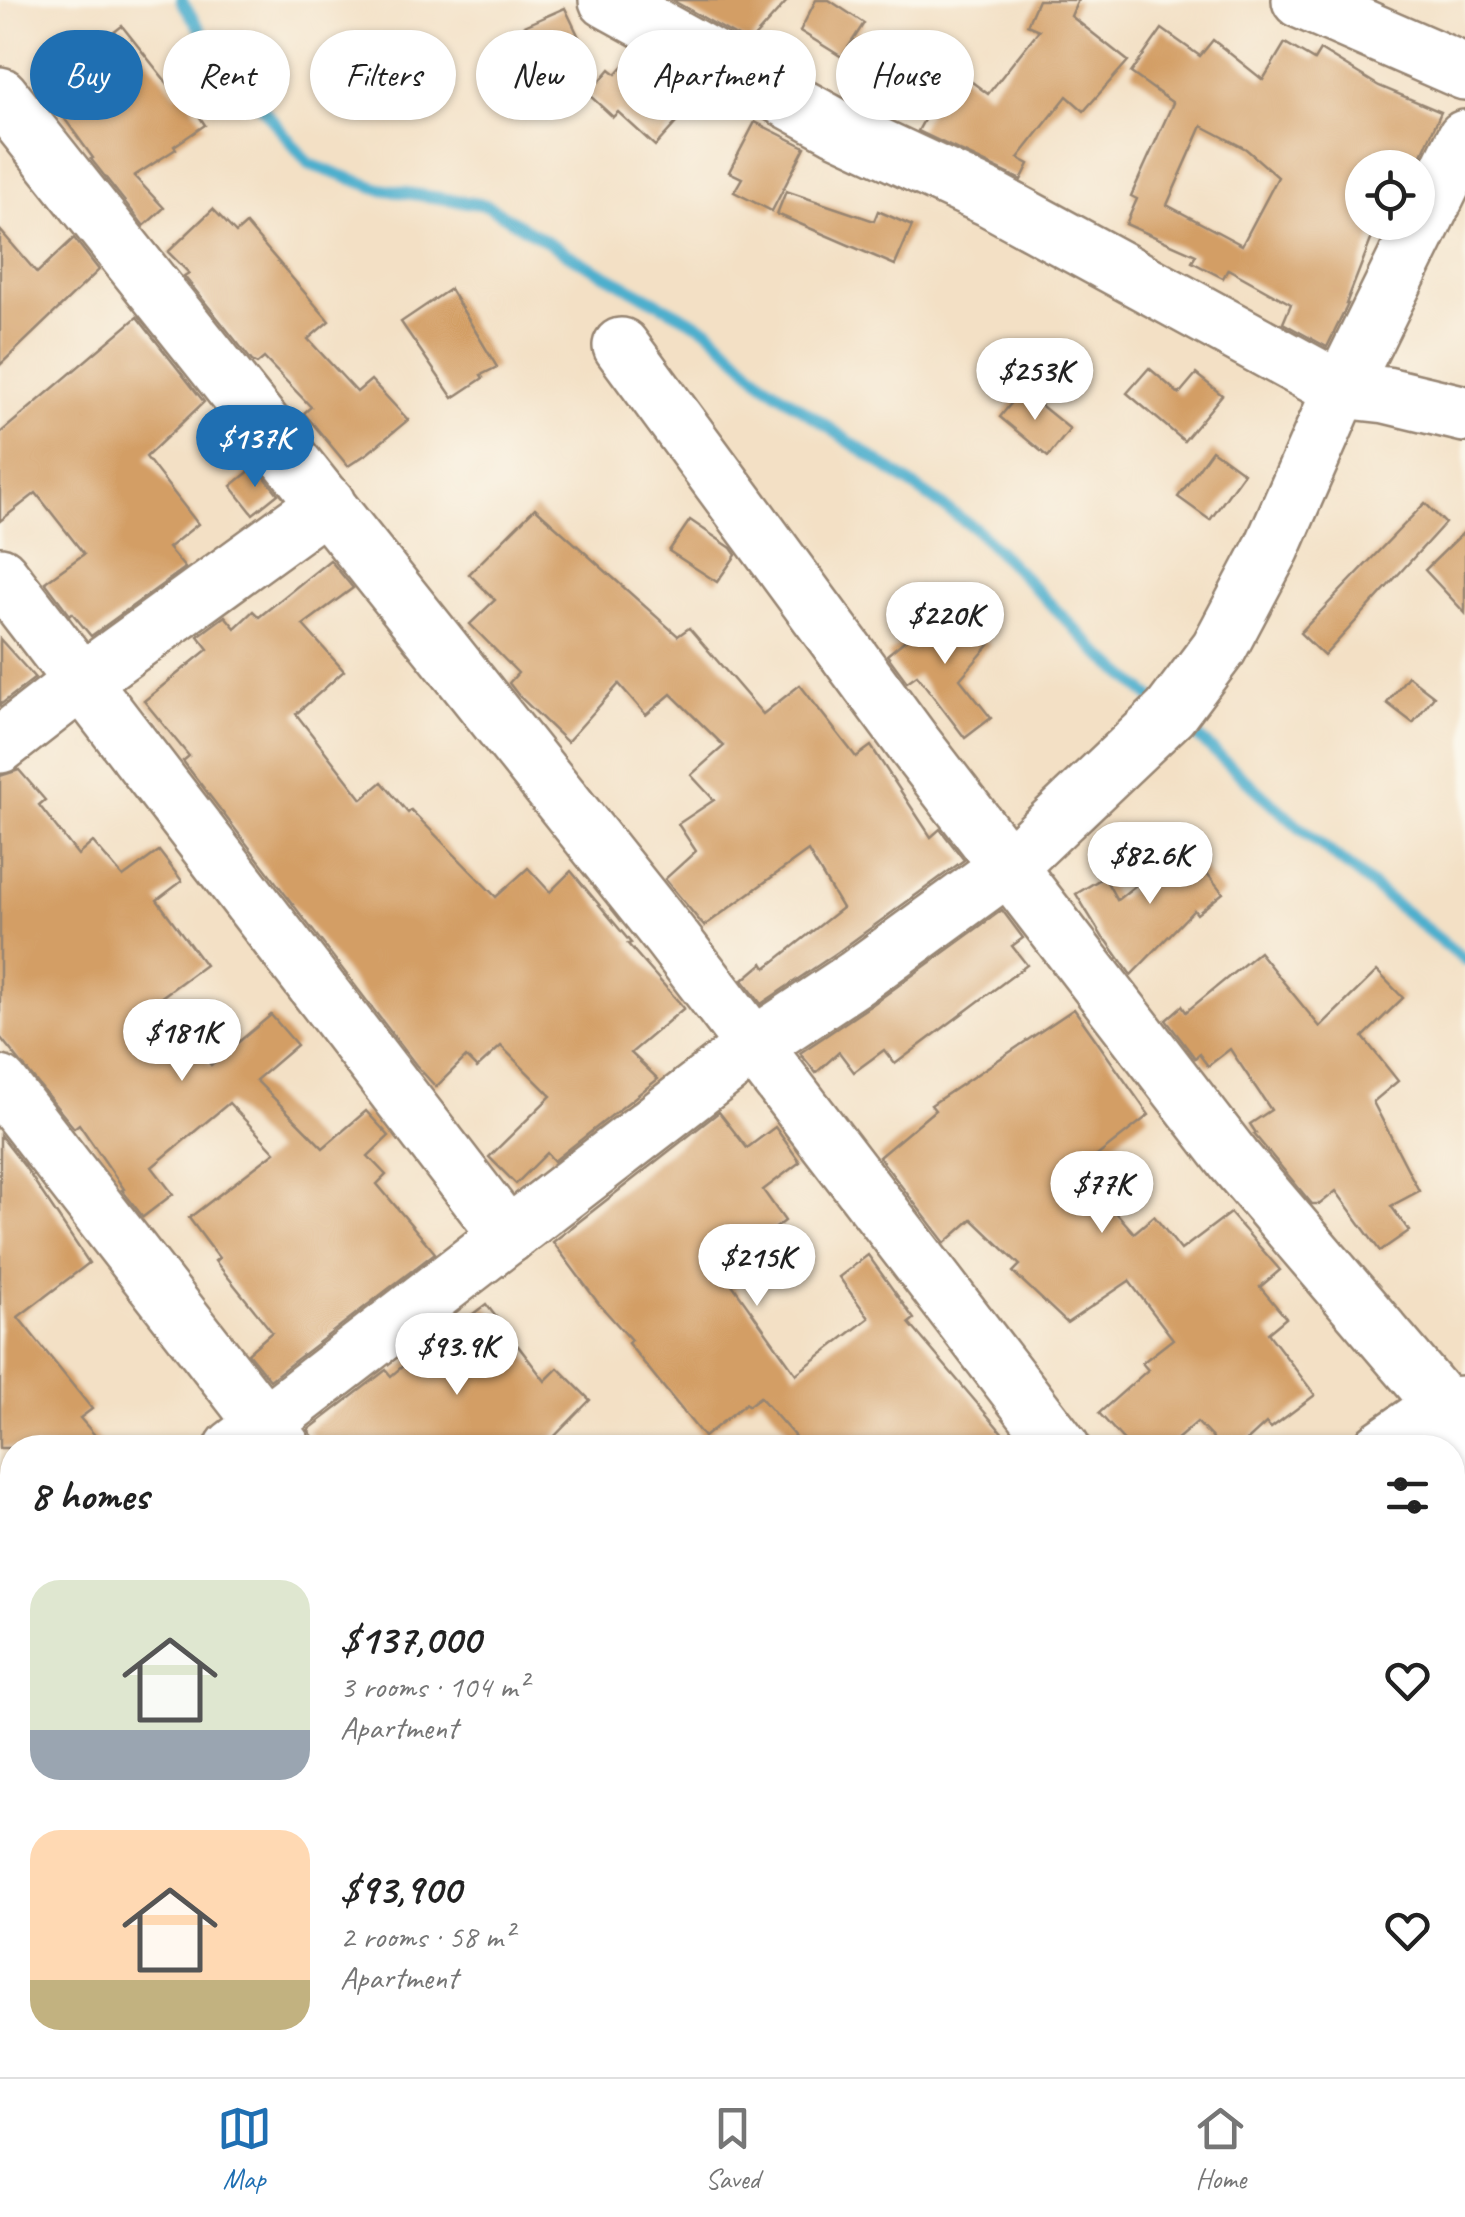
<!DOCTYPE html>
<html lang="en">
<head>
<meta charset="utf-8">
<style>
  :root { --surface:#fff; --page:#f6f6f6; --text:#222; --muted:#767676; --line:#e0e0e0; --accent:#1f6fb2 }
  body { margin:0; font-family:Caveat,sans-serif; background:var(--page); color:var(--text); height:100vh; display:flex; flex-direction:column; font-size:38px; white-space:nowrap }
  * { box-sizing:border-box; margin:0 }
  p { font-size:32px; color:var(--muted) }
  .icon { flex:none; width:55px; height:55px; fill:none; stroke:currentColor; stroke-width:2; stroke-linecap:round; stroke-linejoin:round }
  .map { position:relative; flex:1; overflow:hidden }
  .details { position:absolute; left:0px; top:1435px; width:1465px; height:642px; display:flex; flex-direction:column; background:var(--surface); border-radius:40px 40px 0 0; box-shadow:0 2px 8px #0004 }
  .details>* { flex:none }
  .top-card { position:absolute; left:30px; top:30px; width:1405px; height:90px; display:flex; gap:20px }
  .buttons { position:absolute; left:1345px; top:150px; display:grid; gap:20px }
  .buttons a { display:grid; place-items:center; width:90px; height:90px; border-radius:50%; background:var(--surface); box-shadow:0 2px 8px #0004; font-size:50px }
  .price { position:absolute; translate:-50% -85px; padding:0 22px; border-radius:35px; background:#fff; color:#222; font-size:32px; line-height:65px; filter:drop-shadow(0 2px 5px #0008) }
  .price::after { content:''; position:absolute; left:50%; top:60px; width:30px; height:22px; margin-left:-15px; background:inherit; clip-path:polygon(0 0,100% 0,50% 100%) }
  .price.current { background:var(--accent); color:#fff }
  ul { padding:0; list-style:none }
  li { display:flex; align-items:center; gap:30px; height:250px; padding:0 30px }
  li span { display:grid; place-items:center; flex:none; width:280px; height:200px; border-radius:30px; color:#555 }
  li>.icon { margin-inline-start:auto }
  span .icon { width:120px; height:120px; fill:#fffc; stroke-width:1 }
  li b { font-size:42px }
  h2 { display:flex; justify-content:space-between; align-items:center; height:120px; padding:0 30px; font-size:42px }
  .tag { padding:0 35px; border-radius:45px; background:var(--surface); box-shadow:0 2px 8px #0004; font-size:35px; line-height:90px }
  .tag.current { background:var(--accent); color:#fff }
  .tab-bar { display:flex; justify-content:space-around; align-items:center; height:140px; border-top:2px solid var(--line); background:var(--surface); font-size:28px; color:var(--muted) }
  .tab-bar a { display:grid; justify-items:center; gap:5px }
  .tab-bar .current { color:var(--accent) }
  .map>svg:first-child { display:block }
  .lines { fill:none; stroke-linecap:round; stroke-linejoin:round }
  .stream { stroke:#4eafcd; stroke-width:12 }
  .building { fill:#d39e65; fill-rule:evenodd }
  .minor-casing { stroke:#978572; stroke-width:60 }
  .minor { stroke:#fff; stroke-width:55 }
</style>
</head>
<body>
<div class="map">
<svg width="1465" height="2077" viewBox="0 0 1465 2077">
  <rect width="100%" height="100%" fill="#fbf7ec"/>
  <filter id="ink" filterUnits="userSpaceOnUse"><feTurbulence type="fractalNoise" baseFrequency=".01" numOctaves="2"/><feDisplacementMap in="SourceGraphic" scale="20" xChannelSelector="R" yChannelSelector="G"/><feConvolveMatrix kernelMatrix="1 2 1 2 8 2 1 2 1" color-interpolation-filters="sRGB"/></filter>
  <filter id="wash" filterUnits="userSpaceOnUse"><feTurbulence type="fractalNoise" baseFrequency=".0048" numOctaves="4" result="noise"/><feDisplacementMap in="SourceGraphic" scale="40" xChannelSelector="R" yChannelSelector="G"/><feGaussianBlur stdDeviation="2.25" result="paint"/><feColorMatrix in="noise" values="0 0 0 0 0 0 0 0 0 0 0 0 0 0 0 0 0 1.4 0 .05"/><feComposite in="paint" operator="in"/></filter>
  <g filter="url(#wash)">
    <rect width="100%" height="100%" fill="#f3e0c5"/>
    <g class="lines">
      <g class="stream">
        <polyline points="181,0 211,46 309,164 380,189 486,205 581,262 709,330 763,382 976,529 1103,657 1162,706"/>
        <polyline points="1181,722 1300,828 1465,960"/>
      </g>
    </g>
    <g id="blocks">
      <g class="building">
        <polygon points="672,0 788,0 749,43"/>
        <polygon points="816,0 829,0 864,23 842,57 800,31"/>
        <polygon points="1038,0 1078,0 1071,16 1128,61 1084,111 1067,96 1018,158 1029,164 1021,180 918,131 936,98 927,91 948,64 988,94 1039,30 1027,25"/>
        <polygon points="565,8 600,81 610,69 616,74 636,52 647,61 648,59 695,102 655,146 618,112 613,117 588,94 593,89 550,98 543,70 524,26"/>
        <polygon points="122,26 176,94 182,90 205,125 174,146 176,149 134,176 164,208 144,226 91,159 93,158 49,97 104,57 96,46"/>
        <path d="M1162 29 1200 56 1213 40 1263 80 1285 43 1314 60 1320 50 1379 86 1441 112 1416 168H1362V222H1378L1346 304H1348L1327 347 1283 323 1291 304 1228 269 1223 278 1192 262 1196 255 1126 224 1137 199 1131 196 1173 103 1131 73ZM1202 126 1246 149 1278 177 1242 245 1167 205Z"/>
        <polygon points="755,122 805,147 772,211 734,192 742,178 729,172"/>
        <polygon points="786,191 874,221 878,211 912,226 895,265 777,214"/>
        <polygon points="213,209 236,233 246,224 329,321 308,339 357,392 371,380 408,420 368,453 348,466 304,413 311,407 264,358 257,364 252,361 184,276 189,273 168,252"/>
        <polygon points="0,230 37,273 74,238 99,270 0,365"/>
        <polygon points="450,289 497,367 481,375 483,378 453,398 401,322"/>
        <polygon points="137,317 204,402 146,457 198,524 168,548 185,568 91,636 72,613 70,615 45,582 84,554 36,493 0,521 0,433"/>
        <polygon points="1149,368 1179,394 1196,374 1222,395 1184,441 1127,393"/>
        <polygon points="1022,390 1070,429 1048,457 1000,417"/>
        <polygon points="1212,450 1244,473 1210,520 1178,497"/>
        <polygon points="256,466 278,494 253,514 231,486"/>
        <polygon points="1425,503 1445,523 1324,656 1300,633"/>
        <polygon points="535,508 678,636 689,628 763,714 800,685 856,757 871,746 931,837 940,829 964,860 838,952 761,1004 743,980 763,963 766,968 842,908 808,851 704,926 665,879 696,851 678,824 714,800 691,775 724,746 671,694 646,715 619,684 567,742 519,696 509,683 518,673 470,624 495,600 469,574"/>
        <polygon points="690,520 731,548 736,555 717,582 669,551"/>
        <polygon points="1465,531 1465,613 1425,570"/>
        <polygon points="330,560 353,588 303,625 344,671 296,714 362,799 382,782 408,813 411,810 496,897 528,868 550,892 571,871 631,943 628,944 684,1008 631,1053 658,1079 554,1161 547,1153 516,1184 489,1157 551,1096 501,1046 477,1068 466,1057 436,1087 416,1065 183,761 189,756 144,701 208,649 198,636 225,616 235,628 253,611 259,617"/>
        <polygon points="947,607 990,644 960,679 991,718 965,738 917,675 907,682 887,655 925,624 929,628"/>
        <polygon points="0,639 35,678 0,705"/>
        <polygon points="1408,676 1434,696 1413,723 1387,703"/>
        <polygon points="19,770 45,800 39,805 78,855 93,842 123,877 159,851 182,881 157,900 205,965 156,1001 211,1065 271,1015 297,1045 256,1080 323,1148 366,1111 389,1136 368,1156 386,1175 377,1184 435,1253 270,1380 248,1353 272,1332 215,1261 219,1258 189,1218 275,1152 229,1103 152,1167 173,1194 143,1217 122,1190 124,1189 79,1124 74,1128 0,1037 0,776"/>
        <polygon points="1185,846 1223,893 1197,914 1194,910 1131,975 1107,941 1103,938 1076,894 1104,877 1117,900"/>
        <polygon points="1002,910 1023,938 1012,946 1027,965 895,1064 884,1050 854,1072 839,1052 816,1073 800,1053 873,1004"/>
        <polygon points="1259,952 1320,1027 1377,971 1403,998 1363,1037 1398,1081 1373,1102 1419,1191 1391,1206 1409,1231 1380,1251 1336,1191 1320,1204 1312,1204 1254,1134 1256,1133 1250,1124 1271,1110 1230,1049 1208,1066 1199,1054 1195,1058 1166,1020 1182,1006 1186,1012"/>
        <polygon points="1074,1009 1149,1115 1079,1170 1134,1233 1154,1216 1181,1250 1230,1213 1280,1270 1260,1287 1286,1318 1268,1333 1315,1395 1271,1428 1266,1423 1239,1448 1222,1448 1197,1422 1167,1448 1131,1448 1099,1413 1148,1370 1142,1363 1173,1339 1129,1281 1067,1323 1013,1272 1020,1265 972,1219 945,1243 879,1157 935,1110 931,1105"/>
        <polygon points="719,1112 747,1148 775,1127 800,1162 763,1190 785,1221 723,1267 726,1271 724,1273 796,1374 869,1318 839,1277 868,1255 914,1319 909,1323 1015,1448 805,1448 760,1397 748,1406 746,1403 704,1437 628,1343 631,1340 599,1304 553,1242"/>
        <polygon points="0,1135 25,1167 89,1263 18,1317 92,1409 80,1418 106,1448 0,1448"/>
        <polygon points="486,1304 545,1381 558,1368 590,1400 543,1448 322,1448 308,1430 386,1370 391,1376 436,1338 438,1341"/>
      </g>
    </g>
  </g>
  <g filter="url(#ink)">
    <use href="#blocks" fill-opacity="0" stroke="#978572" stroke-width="2.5"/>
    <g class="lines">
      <defs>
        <g id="minor">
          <polyline points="607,0 835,126 989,198 1341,390 1386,395 1465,414"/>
          <polyline points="1300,0 1465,72"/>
          <polyline points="0,95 670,936 1062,1448"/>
          <polyline points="621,346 913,743 1234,1160 1443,1405 1465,1450"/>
          <polyline points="0,575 508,1236"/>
          <polyline points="0,745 82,681 327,503"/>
          <polyline points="0,1084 283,1448"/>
          <polyline points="233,1448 755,1045 856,978 1008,867 1170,713 1219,648 1272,548 1341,390 1465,138"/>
          <polyline points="1381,1448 1443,1405 1465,1404"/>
          <polyline points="0,1586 12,1602"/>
          <polyline points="1452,1935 1465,1949"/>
          <polyline points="364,2065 373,2077"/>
          <polyline points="759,2065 768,2077"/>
          <polyline points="1173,2065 1182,2077"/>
          <polyline points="538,2077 553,2065"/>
        </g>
      </defs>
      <use href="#minor" class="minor-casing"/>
      <use href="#minor" class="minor"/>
    </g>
  </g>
</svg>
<div class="buttons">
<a><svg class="icon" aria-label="locate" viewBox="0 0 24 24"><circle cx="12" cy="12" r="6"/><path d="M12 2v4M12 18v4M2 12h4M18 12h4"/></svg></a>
</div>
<b class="price" style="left:1035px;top:423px">$253K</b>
<b class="price current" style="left:255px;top:490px">$137K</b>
<b class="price" style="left:945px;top:667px">$220K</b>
<b class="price" style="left:1150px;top:907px">$82.6K</b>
<b class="price" style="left:182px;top:1084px">$181K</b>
<b class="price" style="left:1102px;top:1236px">$77K</b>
<b class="price" style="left:757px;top:1309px">$215K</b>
<b class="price" style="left:457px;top:1398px">$93.9K</b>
<div class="top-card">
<a class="tag current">Buy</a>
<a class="tag">Rent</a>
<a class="tag">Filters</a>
<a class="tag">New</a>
<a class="tag">Apartment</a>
<a class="tag">House</a>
</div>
<section class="details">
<h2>8 homes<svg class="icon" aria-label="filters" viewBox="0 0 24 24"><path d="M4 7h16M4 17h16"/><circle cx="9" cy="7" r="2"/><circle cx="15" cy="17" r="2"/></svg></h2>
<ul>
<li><span style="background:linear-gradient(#dfe7d0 75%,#9aa5b1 0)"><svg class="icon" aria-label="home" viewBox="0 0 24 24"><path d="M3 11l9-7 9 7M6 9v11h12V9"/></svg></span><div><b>$137,000</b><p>3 rooms · 104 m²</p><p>Apartment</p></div><svg class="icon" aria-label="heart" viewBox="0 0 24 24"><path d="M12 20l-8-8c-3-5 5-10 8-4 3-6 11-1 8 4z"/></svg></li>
<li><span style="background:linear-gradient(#ffd9b3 75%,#c2b280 0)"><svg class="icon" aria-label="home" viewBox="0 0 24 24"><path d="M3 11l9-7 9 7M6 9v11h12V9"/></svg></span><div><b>$93,900</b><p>2 rooms · 58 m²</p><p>Apartment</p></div><svg class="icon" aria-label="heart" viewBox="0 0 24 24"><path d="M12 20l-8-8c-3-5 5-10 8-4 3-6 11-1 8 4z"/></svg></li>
</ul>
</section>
</div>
<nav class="tab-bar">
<a class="current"><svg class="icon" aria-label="map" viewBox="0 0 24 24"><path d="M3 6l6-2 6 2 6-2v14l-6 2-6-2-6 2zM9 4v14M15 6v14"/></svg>Map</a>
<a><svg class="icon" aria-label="saved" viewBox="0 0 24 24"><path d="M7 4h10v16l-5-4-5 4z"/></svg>Saved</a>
<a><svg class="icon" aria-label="home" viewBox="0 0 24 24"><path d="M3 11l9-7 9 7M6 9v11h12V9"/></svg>Home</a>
</nav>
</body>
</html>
